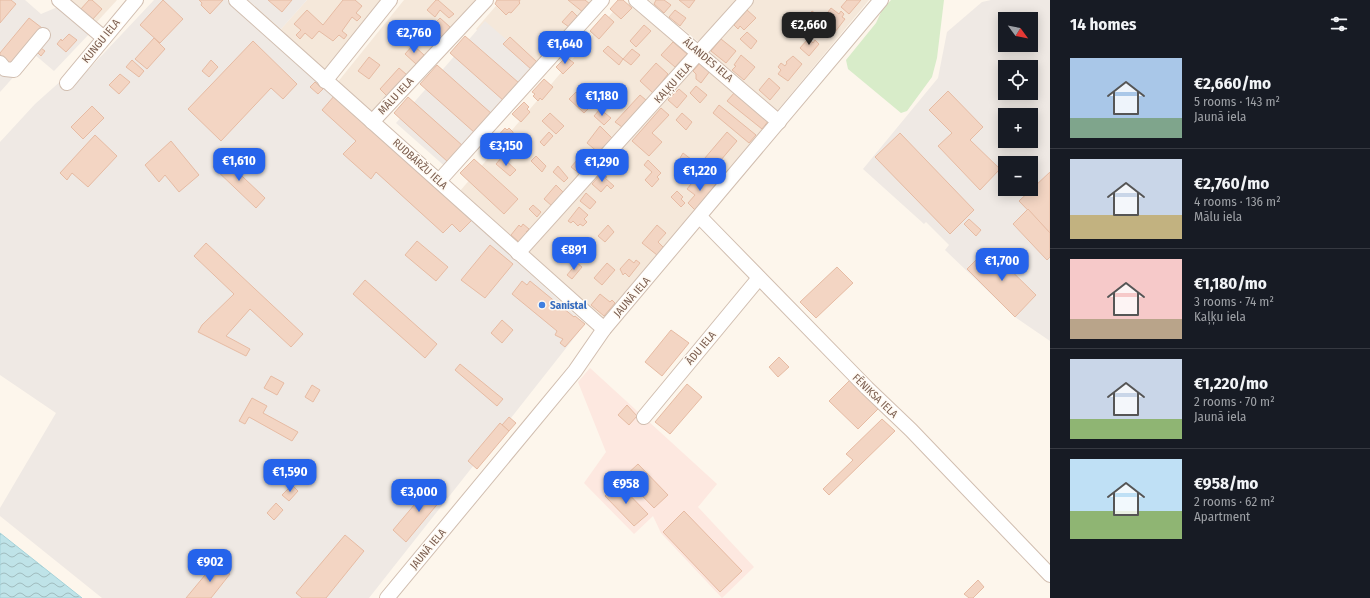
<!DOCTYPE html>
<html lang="en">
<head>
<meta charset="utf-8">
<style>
  :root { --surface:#171b24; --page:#242831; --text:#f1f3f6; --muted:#9ea1a6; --line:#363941; --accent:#2563eb }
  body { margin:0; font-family:"Fira Sans Condensed",sans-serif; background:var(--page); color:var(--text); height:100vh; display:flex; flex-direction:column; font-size:15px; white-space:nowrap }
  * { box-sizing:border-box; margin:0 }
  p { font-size:13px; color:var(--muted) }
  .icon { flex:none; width:22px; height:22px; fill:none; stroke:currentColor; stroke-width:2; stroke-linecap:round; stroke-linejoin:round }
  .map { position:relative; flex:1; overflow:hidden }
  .side { display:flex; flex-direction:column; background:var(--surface); width:320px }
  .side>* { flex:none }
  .needle { width:26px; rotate:122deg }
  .buttons { position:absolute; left:998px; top:12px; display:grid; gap:8px }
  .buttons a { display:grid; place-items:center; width:40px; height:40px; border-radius:0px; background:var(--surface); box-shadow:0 2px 10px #0003; font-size:20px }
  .price { position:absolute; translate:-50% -34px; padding:0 9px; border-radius:8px; background:var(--accent); color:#fff; font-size:13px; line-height:26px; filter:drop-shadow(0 1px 2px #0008) }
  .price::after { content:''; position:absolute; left:50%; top:24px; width:12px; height:9px; margin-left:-6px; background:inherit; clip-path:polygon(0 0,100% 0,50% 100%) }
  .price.on { background:#222; color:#fff }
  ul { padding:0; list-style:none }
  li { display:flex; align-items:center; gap:12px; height:100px; padding:0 20px }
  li+li { border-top:1px solid var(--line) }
  li span { display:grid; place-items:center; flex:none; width:112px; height:80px; border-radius:0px; color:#555 }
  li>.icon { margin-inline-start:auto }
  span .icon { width:48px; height:48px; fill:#fffc; stroke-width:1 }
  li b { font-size:17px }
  h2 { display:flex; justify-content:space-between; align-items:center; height:48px; padding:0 20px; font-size:17px }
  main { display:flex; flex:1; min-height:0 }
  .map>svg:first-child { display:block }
  .residential { fill:#f5e8da }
  .commercial { fill:#fde8e0 }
  .industrial { fill:#efe9e4; fill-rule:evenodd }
  .green { fill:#d8ecc9 }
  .water { fill:url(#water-waves); stroke:#a5d3da }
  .building { fill:#f3d5c3; stroke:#e6bba3 }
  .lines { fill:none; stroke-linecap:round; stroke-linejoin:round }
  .minor-casing { stroke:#d1beb0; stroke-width:16 }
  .minor { stroke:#fff; stroke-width:14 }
  .shop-dot { fill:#3f7fe0; stroke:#fffaf3; stroke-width:1.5 }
  .labels { text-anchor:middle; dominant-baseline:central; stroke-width:3; stroke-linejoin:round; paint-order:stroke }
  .street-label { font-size:11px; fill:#7a5c4d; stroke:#fffaf3 }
  .shop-label { font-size:11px; font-weight:bold; fill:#366cbe; stroke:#fffaf3; text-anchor:start }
</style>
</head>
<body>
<main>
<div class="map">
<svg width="1050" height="598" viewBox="0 0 1050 598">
  <defs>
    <pattern id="water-waves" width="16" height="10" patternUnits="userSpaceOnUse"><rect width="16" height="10" fill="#bfe3e8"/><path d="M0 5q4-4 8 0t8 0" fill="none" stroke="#a0bbbe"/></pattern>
  </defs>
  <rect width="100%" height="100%" fill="#fdf6ec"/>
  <g class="residential">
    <polygon points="68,0 117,0 94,25"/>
    <polygon points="307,0 384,0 326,72 281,29"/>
    <polygon points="404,0 481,0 373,114 337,83"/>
    <polygon points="501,0 606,0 529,87 476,29"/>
    <polygon points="623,0 692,56 520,247 460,191"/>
    <polygon points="649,0 741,0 702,45"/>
    <polygon points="754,0 869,0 777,111 709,52"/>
    <polygon points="699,59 775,121 606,321 526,252"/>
  </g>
  <polygon class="commercial" points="590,368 717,484 698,507 754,567 722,598 661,533 653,516 634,534 584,483 606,452 578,382"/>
  <g class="industrial">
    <polygon points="0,0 25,0 41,14 60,6 90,33 54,71 34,54 0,92"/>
    <polygon points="154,0 227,0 335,95 585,324 369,598 102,598 0,516 0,508 56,413 0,375 0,142 35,104 63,79 72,87"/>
    <polygon points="248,0 307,0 281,29"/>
    <path d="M991 0H1050V341L1015 317 945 250 949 245 926 222 924 224 863 169 938 78 947 32 982 2ZM1005 19H1031V45H1005ZM1005 67H1031V93H1005ZM1005 115H1031V141H1005ZM1005 163H1031V189H1005Z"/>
    <polygon points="485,21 539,68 449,170 396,123"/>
  </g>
  <polygon class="green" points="891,0 944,0 937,58 932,77 907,111 901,113 848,69 846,60 876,23 882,10"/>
  <polygon class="water" points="0,533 82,598 0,598"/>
  <g class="building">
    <polygon points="0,0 11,0 16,4 0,23"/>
    <polygon points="89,0 92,0 102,9 92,20 80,10"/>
    <polygon points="163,0 183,19 160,43 140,25"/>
    <polygon points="199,0 223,0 210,14 201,5 202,3"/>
    <polygon points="268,0 292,0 282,12"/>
    <polygon points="343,0 355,0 362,6 356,13 361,17 357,21 352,17 342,31 347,35 344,39 339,35 333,41 319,31 312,39 305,33 300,39 296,35 301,30 294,24 307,10 323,25"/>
    <polygon points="436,0 438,0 454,14 449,18 440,10 435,17 427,10"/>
    <polygon points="497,0 520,0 519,2 520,3 511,13 509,12 506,15 495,4"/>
    <polygon points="568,0 585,0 590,4 584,13"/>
    <polygon points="618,0 623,0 632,8 621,19 610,9"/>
    <polygon points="656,0 664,0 671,5 664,13 654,4"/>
    <polygon points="679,0 695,0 689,8"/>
    <polygon points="847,0 861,0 849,14 841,7"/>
    <polygon points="831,8 839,14 841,11 844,14 842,17 845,19 835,32 824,23 831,15 828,12"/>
    <polygon points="675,10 686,18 680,26 669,17"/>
    <polygon points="747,10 756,18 744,30 740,26 738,29 734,25"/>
    <polygon points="572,11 578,17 569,27 562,22"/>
    <polygon points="812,11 823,19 818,27 806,19"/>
    <polygon points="605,14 614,22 599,39 590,31"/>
    <polygon points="29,18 42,28 12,66 0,56 0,53"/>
    <polygon points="440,18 450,27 442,37 431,27"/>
    <polygon points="644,25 651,31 636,47 630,41"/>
    <polygon points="747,32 757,41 751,49 740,39"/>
    <polygon points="69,34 77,40 66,52 57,44 61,39 62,41"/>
    <polygon points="804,35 808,38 810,36 813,38 811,41 813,43 815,40 819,44 809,56 800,48 807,40 803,36"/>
    <polygon points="465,36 519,83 504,101 450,53"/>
    <polygon points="510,37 538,63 532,70 503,44"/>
    <polygon points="154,38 165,49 147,69 135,59"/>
    <polygon points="582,39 590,45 579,56 572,50"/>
    <polygon points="721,39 736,51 726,63 711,51"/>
    <polygon points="253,41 297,84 283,99 271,88 221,141 188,109"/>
    <polygon points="673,42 687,54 675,67 661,55"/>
    <polygon points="413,45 424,55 416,64 405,54"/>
    <polygon points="38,46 45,51 41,56 35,50"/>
    <polygon points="608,46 623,59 619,65 603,51"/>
    <polygon points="632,49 640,55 631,65 623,59"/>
    <polygon points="741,55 755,67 744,80 732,70 736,66 734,65"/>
    <polygon points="793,56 802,64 788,81 778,74 781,70 778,67 781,63 785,66 787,63 786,62"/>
    <polygon points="369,57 380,65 369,79 358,71"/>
    <polygon points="566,57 574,63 563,74 556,67"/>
    <polygon points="132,60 144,71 139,77 126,67"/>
    <polygon points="211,60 218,67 209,77 202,71"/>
    <polygon points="656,63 668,74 653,93 640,81"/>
    <polygon points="700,63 710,71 701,83 696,79 696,74 693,71"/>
    <polygon points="437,65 492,114 475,133 420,84"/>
    <polygon points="399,68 407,75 387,96 380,89"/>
    <polygon points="120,74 130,82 119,94 109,85"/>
    <polygon points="769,78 780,88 770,100 759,90"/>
    <polygon points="544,79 553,87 542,100 540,98 538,101 533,96 535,94 532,92"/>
    <polygon points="315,82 323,89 318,94 310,87"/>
    <polygon points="696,86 707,95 700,103 690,93"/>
    <polygon points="679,89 687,96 677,108 668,100"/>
    <polygon points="948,91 983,127 970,140 1000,169 980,190 938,146 952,133 929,110"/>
    <polygon points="576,92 591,106 584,113 569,99"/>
    <polygon points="735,92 769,120 762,129 727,101"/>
    <polygon points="335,95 472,220 460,232 452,224 443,233 376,172 371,179 343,154 356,141 322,110"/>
    <polygon points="640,95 646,100 622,127 615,122"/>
    <polygon points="408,97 463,146 448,162 394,113"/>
    <polygon points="524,102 529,107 527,109 530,112 521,122 512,114"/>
    <polygon points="719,105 756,135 749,143 713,113"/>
    <polygon points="92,106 104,118 83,139 71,127"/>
    <polygon points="661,108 669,115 652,133 662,142 649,156 632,141"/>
    <polygon points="600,109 611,118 604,125 594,116"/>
    <polygon points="550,113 564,126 556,134 542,121"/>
    <polygon points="682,113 692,122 686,130 676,120"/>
    <polygon points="600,126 612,138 599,153 587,143"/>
    <polygon points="505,128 507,130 509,128 513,132 513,135 503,146 501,146 495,139"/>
    <polygon points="549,132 553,136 544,146 540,142"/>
    <polygon points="727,132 737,141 710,173 699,165"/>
    <polygon points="900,133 974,210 950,234 875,157"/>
    <polygon points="95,135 117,156 88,187 72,173 67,180 60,173"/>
    <polygon points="171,141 199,175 179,192 165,175 159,182 145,165"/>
    <polygon points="487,142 493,147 489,152 483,146"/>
    <polygon points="583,153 592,161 580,174 571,167"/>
    <polygon points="683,153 696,163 692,168 680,158"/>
    <polygon points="536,156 546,166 542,172 531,161"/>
    <polygon points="222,157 265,198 256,208 213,167"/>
    <polygon points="502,157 516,170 510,176 496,164"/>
    <polygon points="474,159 518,199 504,214 460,173"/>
    <polygon points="648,160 661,173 657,177 659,179 652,187 645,180 652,172 644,165"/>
    <polygon points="558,166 568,178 564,182 553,172"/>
    <polygon points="1050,172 1050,233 1019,201"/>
    <polygon points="601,174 607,177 605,178 614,186 611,189 607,185 601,192 592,184"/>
    <polygon points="696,178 703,184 707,178 716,184 695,210 688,203 695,195 687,189"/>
    <polygon points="556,185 564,193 552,206 544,199"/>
    <polygon points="677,191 683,197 681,199 685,203 681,207 671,197"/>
    <polygon points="586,193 596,202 590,209 580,201"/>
    <polygon points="533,205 541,212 537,217 529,209"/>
    <polygon points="579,207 588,215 584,219 587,222 583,226 580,224 578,226 573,221 571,223 568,221"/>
    <polygon points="1028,209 1050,233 1050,257 1047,260 1013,224"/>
    <polygon points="969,219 981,230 976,236 964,224"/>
    <polygon points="523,224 529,229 526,232 528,233 519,242 511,235 519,225 521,227"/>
    <polygon points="608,225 614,232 605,242 598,236"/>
    <polygon points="657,225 666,233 658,242 664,248 657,255 642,243"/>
    <polygon points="417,241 448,267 436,281 405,255"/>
    <polygon points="206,243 303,334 291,347 250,309 226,336 250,349 246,356 198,332 202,325 234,294 194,256"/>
    <polygon points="490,245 513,264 485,298 461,280"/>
    <polygon points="988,248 1036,295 1015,317 967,269"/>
    <polygon points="629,259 634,263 636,260 640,263 629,277 625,273 623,275 620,269"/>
    <polygon points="577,263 582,267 572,279 567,275"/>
    <polygon points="607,263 615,270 602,285 594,278"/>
    <polygon points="837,267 853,283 816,318 800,302"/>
    <polygon points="365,280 437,344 425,358 353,294"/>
    <polygon points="522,281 527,285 530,281 574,317 575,316 585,324 565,347 560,343 563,339 555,335 557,331 512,294"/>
    <polygon points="600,294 610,302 612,300 615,303 604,316 591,305"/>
    <polygon points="502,320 513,330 502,343 491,333"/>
    <polygon points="671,330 689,343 662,376 645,362"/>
    <polygon points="779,357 789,367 778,377 769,367"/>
    <polygon points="460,364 503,399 497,406 455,370"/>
    <polygon points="271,376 284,383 277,395 264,388"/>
    <polygon points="850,380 878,409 858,429 829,401"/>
    <polygon points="687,384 702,397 670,434 655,422"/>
    <polygon points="312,385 320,390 313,402 305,397"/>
    <polygon points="252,398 267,406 263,413 298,432 292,441 249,417 245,424 239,421"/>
    <polygon points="627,405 637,416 629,425 618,415"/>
    <polygon points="509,417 516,423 509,431 502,425"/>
    <polygon points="882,419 895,431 829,495 823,489 853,460 846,454"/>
    <polygon points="500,423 509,431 477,469 468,461"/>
    <polygon points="638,464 668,495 654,508 624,477"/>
    <polygon points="618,483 648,514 634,526 605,496"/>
    <polygon points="292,485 298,491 289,501 282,495"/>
    <polygon points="431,485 445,495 406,542 393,530"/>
    <polygon points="276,503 283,510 274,520 267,513"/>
    <polygon points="684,511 742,571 720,592 663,532"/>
    <polygon points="345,535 364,551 326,598 302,598 296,593"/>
    <polygon points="215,563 230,574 211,598 186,598"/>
    <polygon points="978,580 984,587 973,598 969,598 964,594"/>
  </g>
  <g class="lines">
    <defs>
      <g id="minor">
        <polyline points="59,0 104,38"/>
        <polyline points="236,0 604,329"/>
        <polyline points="636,0 779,122"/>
        <polyline points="0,63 5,69 14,70 43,35"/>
        <polyline points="325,81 390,0"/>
        <polyline points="67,83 136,0"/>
        <polyline points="372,122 486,0"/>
        <polyline points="439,181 602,0"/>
        <polyline points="700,217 867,388 911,430 1050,575"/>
        <polyline points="518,253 746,0"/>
        <polyline points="644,417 759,278"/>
        <polyline points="387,598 575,371 604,329 881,0"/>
      </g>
    </defs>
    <use href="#minor" class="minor-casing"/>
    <use href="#minor" class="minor"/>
  </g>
  <circle class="shop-dot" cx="542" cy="305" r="4"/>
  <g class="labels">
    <g class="street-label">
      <text transform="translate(101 41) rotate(-51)">KUNGU IELA</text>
      <text transform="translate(708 60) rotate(40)">ĀLANDES IELA</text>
      <text transform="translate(673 83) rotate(-48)">KAĻĶU IELA</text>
      <text transform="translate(396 96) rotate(-47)">MĀLU IELA</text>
      <text transform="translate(420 164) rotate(42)">RUDBĀRŽU IELA</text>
      <text transform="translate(632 297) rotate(-49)">JAUNĀ IELA</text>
      <text transform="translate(701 348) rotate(-50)">ĀDU IELA</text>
      <text transform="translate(875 396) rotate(44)">FĒNIKSA IELA</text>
      <text transform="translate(428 549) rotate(-50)">JAUNĀ IELA</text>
    </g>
    <g class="shop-label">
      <text x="550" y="305">Sanistal</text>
    </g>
  </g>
</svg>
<div class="buttons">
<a><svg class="needle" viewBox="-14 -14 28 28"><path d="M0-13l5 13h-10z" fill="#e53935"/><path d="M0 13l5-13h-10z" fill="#9ea1a6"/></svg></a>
<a><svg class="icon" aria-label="locate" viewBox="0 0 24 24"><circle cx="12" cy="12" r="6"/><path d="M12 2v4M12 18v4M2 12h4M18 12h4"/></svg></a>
<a>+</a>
<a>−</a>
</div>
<b class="price on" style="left:809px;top:46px">€2,660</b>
<b class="price" style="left:414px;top:54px">€2,760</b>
<b class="price" style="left:565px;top:65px">€1,640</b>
<b class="price" style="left:602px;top:117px">€1,180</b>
<b class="price" style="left:506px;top:167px">€3,150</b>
<b class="price" style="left:239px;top:182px">€1,610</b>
<b class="price" style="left:602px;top:183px">€1,290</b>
<b class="price" style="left:700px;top:192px">€1,220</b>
<b class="price" style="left:574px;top:271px">€891</b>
<b class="price" style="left:1002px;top:282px">€1,700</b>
<b class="price" style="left:290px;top:493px">€1,590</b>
<b class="price" style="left:626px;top:505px">€958</b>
<b class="price" style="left:419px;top:513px">€3,000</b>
<b class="price" style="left:210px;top:583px">€902</b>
</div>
<section class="side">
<h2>14 homes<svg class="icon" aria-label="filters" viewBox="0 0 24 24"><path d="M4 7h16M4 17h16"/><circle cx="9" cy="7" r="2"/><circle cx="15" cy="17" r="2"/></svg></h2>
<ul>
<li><span style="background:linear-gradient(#a9c7e8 75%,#7fa58c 0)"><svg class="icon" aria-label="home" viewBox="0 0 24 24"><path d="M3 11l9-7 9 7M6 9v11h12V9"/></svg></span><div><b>€2,660/mo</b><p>5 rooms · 143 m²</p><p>Jaunā iela</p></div></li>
<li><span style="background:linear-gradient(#c9d6e8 70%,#c2b280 0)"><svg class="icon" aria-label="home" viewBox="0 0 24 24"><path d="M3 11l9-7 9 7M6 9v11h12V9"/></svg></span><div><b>€2,760/mo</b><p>4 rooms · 136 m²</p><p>Mālu iela</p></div></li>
<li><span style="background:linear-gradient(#f6c9c9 75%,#b9a48a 0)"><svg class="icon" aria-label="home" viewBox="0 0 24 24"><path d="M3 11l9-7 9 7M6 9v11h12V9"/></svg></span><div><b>€1,180/mo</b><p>3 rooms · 74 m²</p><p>Kaļķu iela</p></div></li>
<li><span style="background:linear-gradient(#c9d6e8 75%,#8fb573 0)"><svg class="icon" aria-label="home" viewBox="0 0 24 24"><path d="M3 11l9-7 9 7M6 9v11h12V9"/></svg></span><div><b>€1,220/mo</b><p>2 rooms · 70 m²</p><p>Jaunā iela</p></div></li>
<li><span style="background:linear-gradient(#bfe0f5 65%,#8fb573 0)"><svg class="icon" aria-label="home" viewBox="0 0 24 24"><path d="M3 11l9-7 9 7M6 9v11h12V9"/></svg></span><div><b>€958/mo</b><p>2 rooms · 62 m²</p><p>Apartment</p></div></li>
</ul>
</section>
</main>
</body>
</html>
